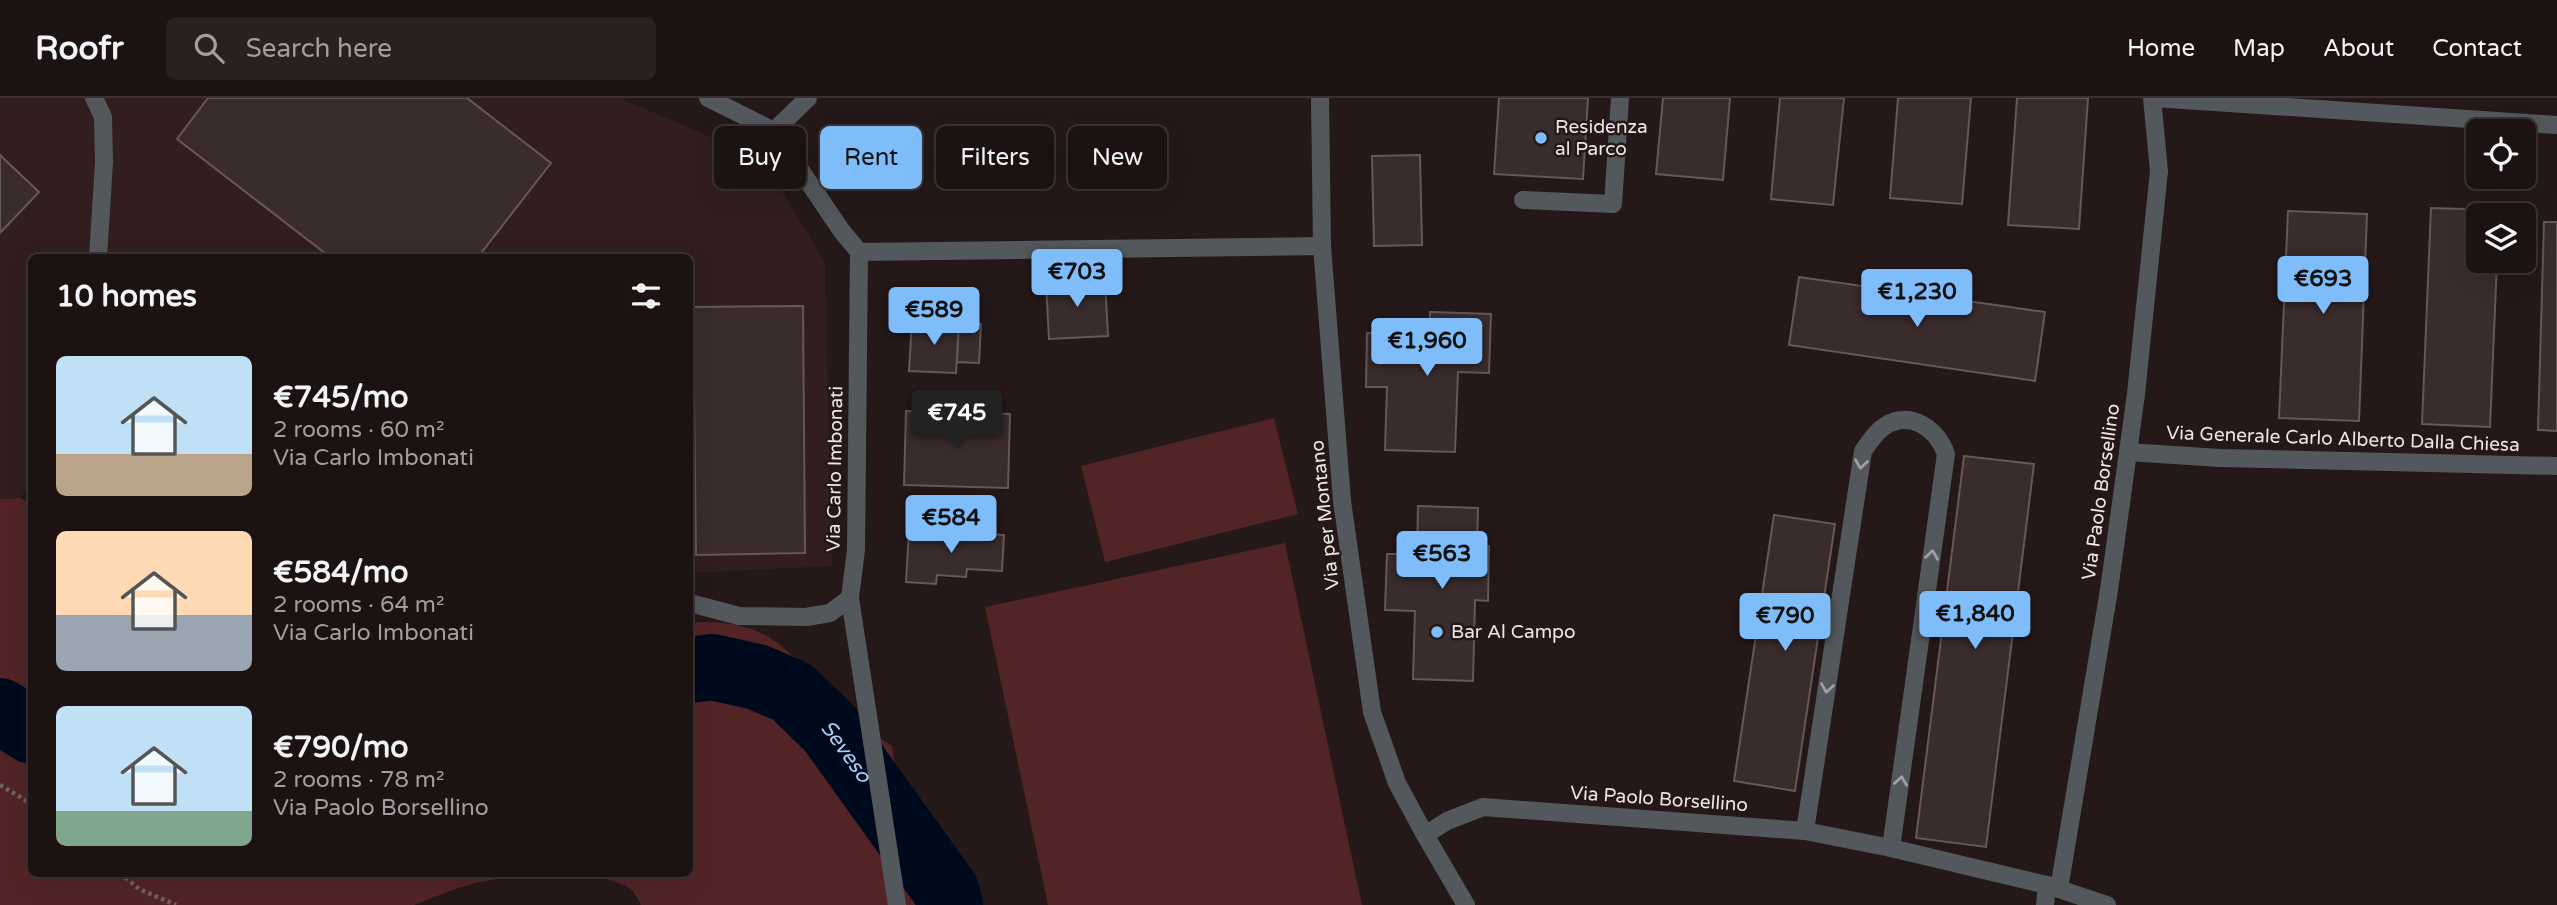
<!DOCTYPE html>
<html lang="en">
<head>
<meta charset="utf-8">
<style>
  :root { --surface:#1c1212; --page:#292020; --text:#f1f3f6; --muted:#a09e9f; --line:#3a3232; --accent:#7fbdfa }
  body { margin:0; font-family:"Varela Round",sans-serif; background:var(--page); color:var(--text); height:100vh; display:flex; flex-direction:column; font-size:26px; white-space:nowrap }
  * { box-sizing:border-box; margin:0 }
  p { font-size:23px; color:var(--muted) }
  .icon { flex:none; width:38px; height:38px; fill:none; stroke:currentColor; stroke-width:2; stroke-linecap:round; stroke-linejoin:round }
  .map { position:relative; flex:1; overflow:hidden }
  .sheet { position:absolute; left:28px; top:156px; width:665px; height:623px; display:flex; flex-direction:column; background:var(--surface); border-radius:10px; box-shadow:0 7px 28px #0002,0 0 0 2px var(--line) }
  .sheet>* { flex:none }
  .guide { position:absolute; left:714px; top:28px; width:665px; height:63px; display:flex; gap:14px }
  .fabs { position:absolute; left:2466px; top:21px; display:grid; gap:14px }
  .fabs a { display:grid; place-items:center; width:70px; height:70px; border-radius:10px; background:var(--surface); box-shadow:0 7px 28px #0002,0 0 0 2px var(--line); font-size:35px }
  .price { position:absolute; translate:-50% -60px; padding:0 16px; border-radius:7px; background:var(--accent); color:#111; font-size:23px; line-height:46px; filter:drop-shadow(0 2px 4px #0008) }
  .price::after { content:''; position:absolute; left:50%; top:42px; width:21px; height:16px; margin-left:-10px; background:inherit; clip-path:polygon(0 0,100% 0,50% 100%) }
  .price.selected { background:#222; color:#fff }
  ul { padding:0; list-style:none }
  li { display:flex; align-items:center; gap:21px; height:175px; padding:0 28px }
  li span { display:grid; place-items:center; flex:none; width:196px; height:140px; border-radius:10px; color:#555 }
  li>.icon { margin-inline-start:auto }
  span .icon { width:84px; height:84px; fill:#fffc; stroke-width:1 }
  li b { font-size:30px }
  h2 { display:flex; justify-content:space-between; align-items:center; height:84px; padding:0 28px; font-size:30px }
  .chip { padding:0 24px; border-radius:10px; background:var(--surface); box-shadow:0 7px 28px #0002,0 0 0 2px var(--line); font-size:24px; line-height:63px }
  .chip.selected { background:var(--accent); color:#111 }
  header { display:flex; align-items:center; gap:42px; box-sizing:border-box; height:98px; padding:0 35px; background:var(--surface); border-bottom:2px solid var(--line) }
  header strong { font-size:33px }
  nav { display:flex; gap:38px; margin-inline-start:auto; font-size:24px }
  .search { width:490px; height:63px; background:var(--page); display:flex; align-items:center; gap:18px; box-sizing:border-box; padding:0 24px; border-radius:10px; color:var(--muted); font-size:26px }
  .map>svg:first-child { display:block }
  .built { fill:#321e1f }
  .green { fill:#532426 }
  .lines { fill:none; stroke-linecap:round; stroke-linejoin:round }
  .river { stroke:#000a1d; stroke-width:66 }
  .building { fill:#3a2c2c; stroke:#675757; stroke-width:2 }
  .path { stroke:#6d6262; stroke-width:4.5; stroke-dasharray:3.5 3.5; stroke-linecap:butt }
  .minor { stroke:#53585c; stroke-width:18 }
  .oneway { stroke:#a09ea0 }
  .poi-dot { fill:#7fbdfa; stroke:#251818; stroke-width:2.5 }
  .labels { text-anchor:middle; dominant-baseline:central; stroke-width:5; stroke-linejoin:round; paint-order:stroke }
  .poi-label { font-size:19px; fill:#eee5e5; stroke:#251818; text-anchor:start }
  .street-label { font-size:19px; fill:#eee5e5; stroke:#251818 }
  .water-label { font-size:21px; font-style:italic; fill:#a9cff6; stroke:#251818 }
</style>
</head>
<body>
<header>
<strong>Roofr</strong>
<div class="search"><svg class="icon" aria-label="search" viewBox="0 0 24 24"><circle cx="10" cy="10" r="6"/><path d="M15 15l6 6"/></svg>Search here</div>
<nav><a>Home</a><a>Map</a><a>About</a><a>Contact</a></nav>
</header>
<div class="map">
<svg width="2557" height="807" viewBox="0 0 2557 807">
  <rect width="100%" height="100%" fill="#251818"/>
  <polygon class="built" points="0,0 620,0 762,61 825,164 832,468 690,475 690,159 32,159 31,383 21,400 0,401"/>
  <g class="green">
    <polygon points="1274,320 1298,416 1105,464 1081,368"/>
    <path d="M21 400 32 408V775H690V525C726 521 767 529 793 559 804 572 814 588 826 601 843 618 872 634 892 648L919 807H641C638 801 634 793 629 790 594 770 524 776 486 783 461 787 438 798 414 807H0V401Z"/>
    <polygon points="1285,445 1362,807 1048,807 985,509"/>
  </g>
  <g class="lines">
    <g class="river">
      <path id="s1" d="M690 572 712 569 757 579 792 594 830 631 947 794 950 807"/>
      <polyline points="0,613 32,633"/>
    </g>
  </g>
  <g class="building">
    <polygon points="208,0 467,0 551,65 478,159 330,159 177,41"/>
    <polygon points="1499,0 1588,0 1583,81 1494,76"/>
    <polygon points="1663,0 1730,0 1723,82 1656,76"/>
    <polygon points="1780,0 1844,0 1833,107 1771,101"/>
    <polygon points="1898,0 1971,0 1962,106 1890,100"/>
    <polygon points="2017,0 2088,0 2079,131 2008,127"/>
    <polygon points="0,57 39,94 0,135"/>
    <polygon points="1420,57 1422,147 1374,148 1372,58"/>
    <polygon points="2431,110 2499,112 2499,117 2478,117 2478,163 2497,163 2490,329 2422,326"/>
    <polygon points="2288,113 2367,116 2359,323 2279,320"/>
    <polygon points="2544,124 2557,124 2557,333 2538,332"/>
    <polygon points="1799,179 2045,214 2035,283 1789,247"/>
    <polygon points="1105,181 1108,238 1049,241 1046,185"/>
    <polygon points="803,208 805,455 696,457 693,209"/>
    <polygon points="1430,214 1491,216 1489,275 1458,274 1455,354 1385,352 1387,289 1366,289 1367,235 1429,237"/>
    <polygon points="912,222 959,225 956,275 909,273"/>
    <polygon points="959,225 981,226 979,265 957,264"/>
    <polygon points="906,313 1010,316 1008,390 904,387"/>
    <polygon points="1964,358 2034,366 1986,749 1916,740"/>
    <polygon points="1418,408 1478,410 1477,447 1489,448 1488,503 1475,502 1473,583 1413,581 1415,513 1385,512 1387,456 1417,456"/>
    <polygon points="1774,417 1835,426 1795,693 1734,683"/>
    <polygon points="909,432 1004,437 1002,473 967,471 966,479 937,477 936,486 906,484"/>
  </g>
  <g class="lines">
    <g class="path">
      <polyline points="0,687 32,706"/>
      <polyline points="120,775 139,791 176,807"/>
    </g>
    <g class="minor">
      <polyline points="94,0 103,19 104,64 98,159"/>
      <polyline points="708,0 774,33 841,132 859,154 856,452 850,500 897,807"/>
      <polyline points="1320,0 1322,148 1342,403 1372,614 1397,685 1425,737 1466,807"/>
      <polyline points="2154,0 2557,27"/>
      <polyline points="774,33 808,0"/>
      <polyline points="1523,102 1613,106 1620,0"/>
      <polyline points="859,154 1322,148"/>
      <polyline points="2128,354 2220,360 2557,368"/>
      <polyline points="690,505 739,518 806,519 830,515 850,500"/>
      <path d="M1805 733 1863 353C1870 344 1875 334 1885 328 1911 312 1937 331 1946 356L1891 750"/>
      <polyline points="1425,737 1447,723 1483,709 1805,733 1891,750 2047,787 2107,807"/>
      <polyline points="2059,791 2109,492 2136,296 2159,73 2152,0"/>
      <polyline points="2045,807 2047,787"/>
    </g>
  </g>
  <defs><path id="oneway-chevron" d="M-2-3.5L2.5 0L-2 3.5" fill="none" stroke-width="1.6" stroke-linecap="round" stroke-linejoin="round" transform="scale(1.75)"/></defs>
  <g class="oneway">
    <use href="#oneway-chevron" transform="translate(1861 366) rotate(99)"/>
    <use href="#oneway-chevron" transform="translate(1932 457) rotate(-82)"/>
    <use href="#oneway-chevron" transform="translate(1827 590) rotate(99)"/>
    <use href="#oneway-chevron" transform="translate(1901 683) rotate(-82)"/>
  </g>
  <g class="poi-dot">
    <circle cx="1541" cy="40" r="7"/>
    <circle cx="1437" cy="534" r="7"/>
  </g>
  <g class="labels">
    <g class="poi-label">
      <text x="1555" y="29">Residenza<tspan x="1555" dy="22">al Parco</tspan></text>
      <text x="1451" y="534">Bar Al Campo</text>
    </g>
    <g class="street-label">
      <text transform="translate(2343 341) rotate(2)">Via Generale Carlo Alberto Dalla Chiesa</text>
      <text transform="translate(835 371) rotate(-89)">Via Carlo Imbonati</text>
      <text transform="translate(2101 394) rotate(-82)">Via Paolo Borsellino</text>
      <text transform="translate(1325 417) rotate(-96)">Via per Montano</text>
      <text transform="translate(1659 701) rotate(4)">Via Paolo Borsellino</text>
    </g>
    <g class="water-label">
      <text stroke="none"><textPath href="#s1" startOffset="187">Seveso</textPath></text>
    </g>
  </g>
</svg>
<div class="fabs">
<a><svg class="icon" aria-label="locate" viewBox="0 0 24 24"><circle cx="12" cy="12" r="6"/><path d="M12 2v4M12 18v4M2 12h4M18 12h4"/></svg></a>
<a><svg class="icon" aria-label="layers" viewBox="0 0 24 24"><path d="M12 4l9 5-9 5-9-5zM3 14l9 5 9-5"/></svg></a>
</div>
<b class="price" style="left:1077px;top:211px">€703</b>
<b class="price" style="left:2323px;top:218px">€693</b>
<b class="price" style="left:1917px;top:231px">€1,230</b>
<b class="price" style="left:934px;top:249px">€589</b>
<b class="price" style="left:1427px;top:280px">€1,960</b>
<b class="price selected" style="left:957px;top:352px">€745</b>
<b class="price" style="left:951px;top:457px">€584</b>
<b class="price" style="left:1442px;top:493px">€563</b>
<b class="price" style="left:1975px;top:553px">€1,840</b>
<b class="price" style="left:1785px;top:555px">€790</b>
<div class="guide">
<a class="chip">Buy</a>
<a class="chip selected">Rent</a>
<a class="chip">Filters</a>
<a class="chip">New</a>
</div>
<section class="sheet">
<h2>10 homes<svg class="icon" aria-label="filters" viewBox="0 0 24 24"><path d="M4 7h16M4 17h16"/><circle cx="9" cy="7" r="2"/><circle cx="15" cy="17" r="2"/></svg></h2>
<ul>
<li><span style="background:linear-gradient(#bfe0f5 70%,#b9a48a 0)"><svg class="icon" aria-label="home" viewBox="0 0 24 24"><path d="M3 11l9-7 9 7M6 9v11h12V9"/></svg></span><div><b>€745/mo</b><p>2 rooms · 60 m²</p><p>Via Carlo Imbonati</p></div></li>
<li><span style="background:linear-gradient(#ffd9b3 60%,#9aa5b1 0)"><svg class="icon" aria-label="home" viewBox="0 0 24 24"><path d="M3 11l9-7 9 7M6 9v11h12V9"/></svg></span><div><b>€584/mo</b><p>2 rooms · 64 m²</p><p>Via Carlo Imbonati</p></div></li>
<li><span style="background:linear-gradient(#bfe0f5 75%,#7fa58c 0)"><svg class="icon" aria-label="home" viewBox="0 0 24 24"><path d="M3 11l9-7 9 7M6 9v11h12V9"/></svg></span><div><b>€790/mo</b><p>2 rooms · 78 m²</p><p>Via Paolo Borsellino</p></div></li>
</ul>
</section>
</div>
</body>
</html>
